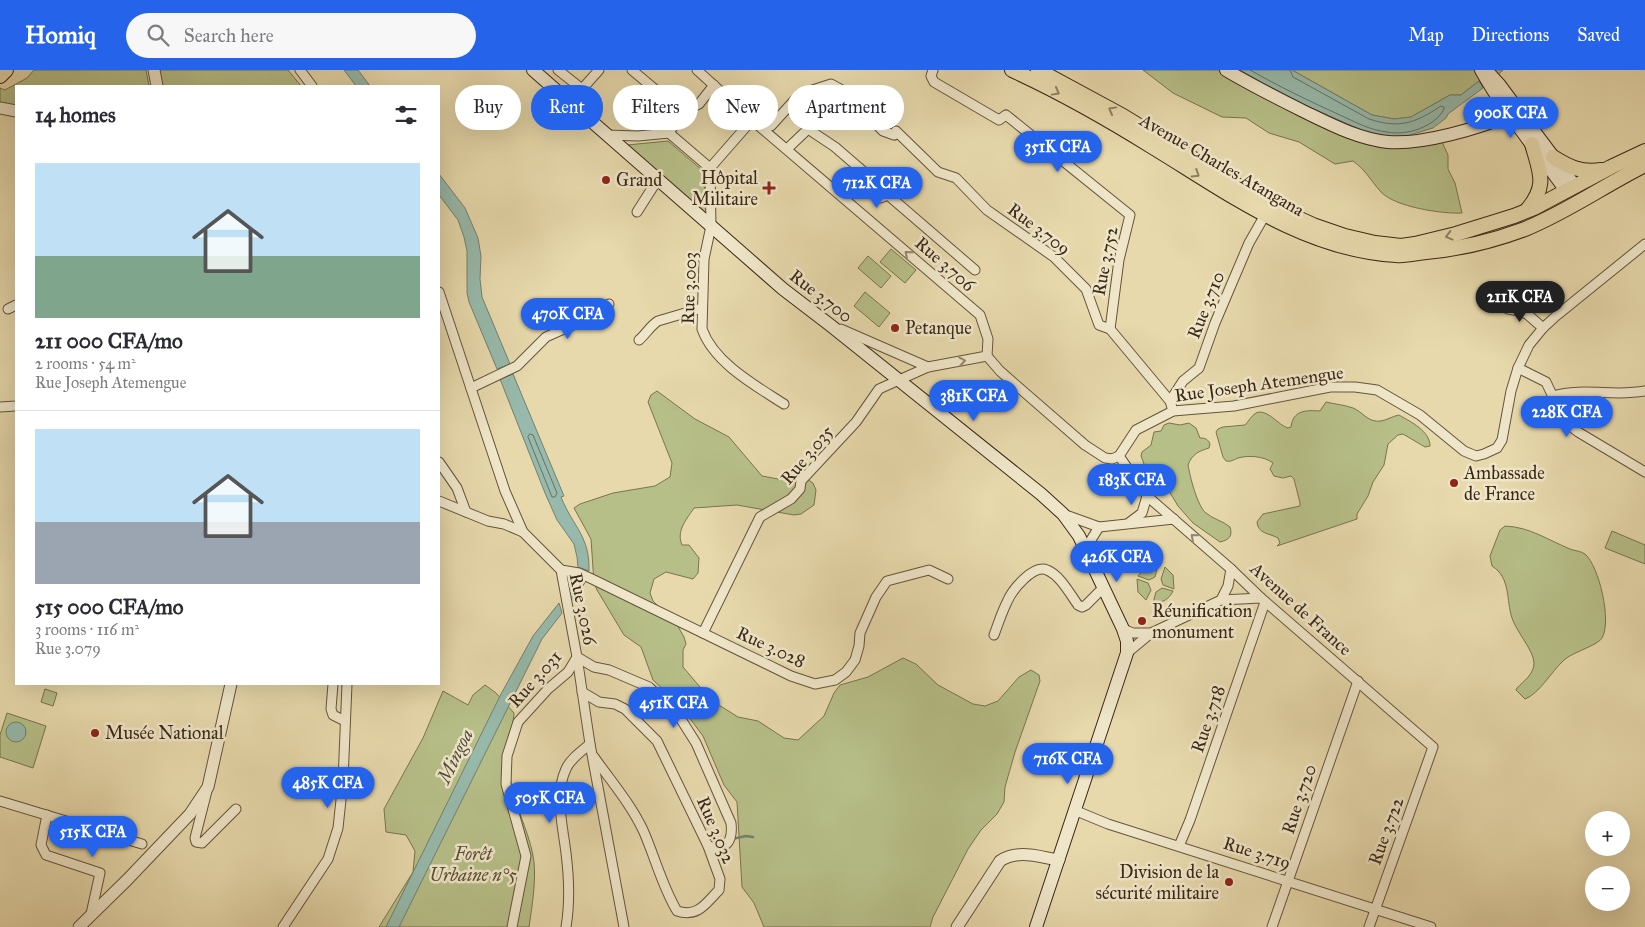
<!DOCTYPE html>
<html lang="en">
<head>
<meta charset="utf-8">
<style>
  :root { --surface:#fff; --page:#f7f7f7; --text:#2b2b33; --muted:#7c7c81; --line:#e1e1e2; --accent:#2563eb }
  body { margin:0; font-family:"IM FELL Great Primer",serif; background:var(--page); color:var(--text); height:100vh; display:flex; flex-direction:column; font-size:19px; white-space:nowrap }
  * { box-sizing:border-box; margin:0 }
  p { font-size:16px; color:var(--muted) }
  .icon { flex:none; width:28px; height:28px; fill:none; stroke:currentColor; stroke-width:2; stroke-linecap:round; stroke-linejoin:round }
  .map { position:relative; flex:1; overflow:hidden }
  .details { position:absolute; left:15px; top:15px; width:425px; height:600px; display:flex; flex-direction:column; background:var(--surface); border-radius:0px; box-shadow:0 5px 20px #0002 }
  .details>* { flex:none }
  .guide { position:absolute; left:455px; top:15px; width:475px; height:45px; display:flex; gap:10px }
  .fabs { position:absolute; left:1585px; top:741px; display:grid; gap:10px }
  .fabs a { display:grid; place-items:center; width:45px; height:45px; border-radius:50%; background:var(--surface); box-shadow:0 5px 20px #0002; font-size:25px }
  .price { position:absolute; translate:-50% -42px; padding:0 11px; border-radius:18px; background:var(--accent); color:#fff; font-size:16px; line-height:32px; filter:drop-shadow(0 1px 2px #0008) }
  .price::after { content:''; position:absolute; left:50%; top:30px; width:15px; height:11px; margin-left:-8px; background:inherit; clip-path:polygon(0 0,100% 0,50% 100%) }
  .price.active { background:#222; color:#fff }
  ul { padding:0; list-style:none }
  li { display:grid; align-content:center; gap:10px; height:265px; padding:0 20px }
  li+li { border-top:1px solid var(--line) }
  li span { display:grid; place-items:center; height:155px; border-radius:0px; color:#555 }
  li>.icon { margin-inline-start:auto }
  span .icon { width:90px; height:90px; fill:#fffc; stroke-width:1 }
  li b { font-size:21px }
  h2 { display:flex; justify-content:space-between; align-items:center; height:60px; padding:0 20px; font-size:21px }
  .chip { padding:0 18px; border-radius:22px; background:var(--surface); box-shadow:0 5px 20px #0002; font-size:18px; line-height:45px }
  .chip.active { background:var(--accent); color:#fff }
  header { display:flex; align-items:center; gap:30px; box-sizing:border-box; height:70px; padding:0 25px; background:var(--accent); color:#fff }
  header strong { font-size:24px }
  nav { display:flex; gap:28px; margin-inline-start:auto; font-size:18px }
  .search { width:350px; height:45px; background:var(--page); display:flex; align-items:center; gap:12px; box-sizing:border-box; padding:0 18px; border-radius:28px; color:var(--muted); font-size:19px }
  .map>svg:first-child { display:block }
  .green { fill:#b7bf88; stroke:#787450 }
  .water { fill:#97baac; stroke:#728070 }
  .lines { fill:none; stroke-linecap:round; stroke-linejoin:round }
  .shore { stroke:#687162; stroke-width:1 }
  .stream { stroke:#728070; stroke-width:2.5 }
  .minor-casing { stroke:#65543c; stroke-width:11 }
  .tertiary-casing { stroke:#65543c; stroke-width:13 }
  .secondary-casing { stroke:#3a2817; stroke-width:14 }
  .primary-casing { stroke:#3a2817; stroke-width:16 }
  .minor { stroke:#efe6c9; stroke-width:9 }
  .tertiary { stroke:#efe6c9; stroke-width:11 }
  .secondary { stroke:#efe6c9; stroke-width:12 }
  .primary { stroke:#e7d9ac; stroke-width:14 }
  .oneway { stroke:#908062 }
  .oneway2 { stroke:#948770 }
  .poi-dot { fill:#8f2418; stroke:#efe6c9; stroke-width:2 }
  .labels { text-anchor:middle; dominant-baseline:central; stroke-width:5; stroke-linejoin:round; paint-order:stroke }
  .street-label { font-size:18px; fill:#3a2817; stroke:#efe6c9 }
  .poi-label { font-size:18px; fill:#3a2817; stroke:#efe6c9; text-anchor:start }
  .park-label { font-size:18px; font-style:italic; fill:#594e33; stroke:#efe6c9 }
  .water-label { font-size:19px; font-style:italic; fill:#514c3c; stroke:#efe6c9 }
</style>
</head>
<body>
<header>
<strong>Homiq</strong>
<div class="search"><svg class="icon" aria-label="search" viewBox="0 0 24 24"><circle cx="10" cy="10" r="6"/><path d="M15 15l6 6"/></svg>Search here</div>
<nav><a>Map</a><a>Directions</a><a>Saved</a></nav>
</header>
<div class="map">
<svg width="1645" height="857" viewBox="0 0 1645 857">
  <rect width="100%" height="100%" fill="#e7d9ac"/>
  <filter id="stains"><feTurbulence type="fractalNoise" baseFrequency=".004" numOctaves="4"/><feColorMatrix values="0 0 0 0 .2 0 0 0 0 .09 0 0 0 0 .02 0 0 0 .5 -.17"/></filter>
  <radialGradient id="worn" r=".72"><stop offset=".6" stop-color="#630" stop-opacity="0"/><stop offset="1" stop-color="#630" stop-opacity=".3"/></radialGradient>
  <g class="green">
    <polygon points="34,0 146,0 149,16 16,16 16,36 0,35 0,18 5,20 27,8"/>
    <polygon points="160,0 288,0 301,16 162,16"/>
    <path d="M1143 0H1222L1333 60 1442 72 1448 85V99L1455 113 1462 143C1442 144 1395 137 1381 122 1370 110 1367 101 1353 91L1335 94 1299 72 1269 63 1246 48 1222 47 1173 23Z"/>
    <polygon points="1292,0 1503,0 1483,18 1479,11 1461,25 1450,25 1411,47 1394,49 1372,45"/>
    <polygon points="668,71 702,100 708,145 627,75"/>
    <polygon points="891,179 916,200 905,213 880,192"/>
    <polygon points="868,186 891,206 881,218 858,198"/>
    <polygon points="865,222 890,243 879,257 854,236"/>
    <path d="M657 321 695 349 729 367 762 406 778 409 792 406 807 409 813 413 816 420 814 435 801 444 794 445 737 435 694 438C686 450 676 461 682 475H689L699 488 698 503 693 509 666 502 654 509 650 523 653 531 676 553 684 567 686 574 683 580V597L711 630 738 647 758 651 784 668 798 670 824 646 834 623 840 615 868 607 903 588 916 594 938 615 973 634 985 636 998 631 1019 607 1031 600 1039 605 1040 611 1015 682 1005 717 1004 732 997 744 981 760 968 779 933 847 930 857H764L754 833 742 817 737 732 724 715 703 666 679 634 653 610 641 577 624 565 597 520 594 513 591 469 574 438 580 434 613 423 655 416 670 407 672 393 648 332 651 325Z"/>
    <path d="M1326 332C1334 334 1345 335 1353 338 1363 342 1368 353 1381 351 1387 350 1393 346 1399 345 1411 352 1430 361 1430 376L1425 377 1403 364 1398 365 1388 374 1384 395 1373 412 1368 426 1357 444V449L1277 476 1280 473 1278 468C1269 463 1258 464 1257 452L1263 444 1300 436V433L1294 409 1291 406 1283 408 1274 406 1270 399 1273 393C1264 386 1248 385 1238 388 1233 390 1231 392 1226 391L1223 387 1216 362 1218 359 1223 357 1245 355C1249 351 1251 346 1256 343 1267 338 1278 355 1288 358L1291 357C1293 340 1306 340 1320 341Z"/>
    <path d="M1169 353 1180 355 1189 353 1196 358 1200 368C1205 368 1208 369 1210 374L1209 378C1199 381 1192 384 1188 395 1190 406 1197 436 1206 443 1213 449 1223 451 1230 457 1233 466 1229 470 1220 472L1193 453 1178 436 1166 416 1162 413H1152L1150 410 1141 386 1142 382 1151 375 1154 362 1161 361 1164 355Z"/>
    <path d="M1505 456C1530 457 1548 470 1570 479 1575 481 1581 481 1585 484 1599 496 1612 551 1602 568 1597 576 1572 582 1563 591 1552 601 1539 624 1525 629L1516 620 1517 618C1524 611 1534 604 1534 593 1534 581 1516 561 1512 548 1506 530 1511 508 1492 496L1490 486 1500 460Z"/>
    <polygon points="1612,461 1645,475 1645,494 1605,478"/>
    <polygon points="1154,494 1158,495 1155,507 1149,510 1138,506 1147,496"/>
    <polygon points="1165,497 1173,505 1174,519 1163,515 1161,509"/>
    <polygon points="1137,509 1148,513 1151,520 1146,530 1138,522"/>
    <path d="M1162 518 1173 521C1169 529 1163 533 1153 533L1156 522Z"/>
    <path d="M485 615 496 623 514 643C512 666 507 696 512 719 518 743 531 767 534 792 536 813 532 836 529 857H379L413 802 415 781 406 765 386 762 384 739 423 668 443 621 468 635 473 625Z"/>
    <polygon points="45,619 57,623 53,636 41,632"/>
    <polygon points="7,643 46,656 33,698 0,687 0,665"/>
  </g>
  <g class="water">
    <polygon points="344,0 358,0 370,16 356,16"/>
    <polygon points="1240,0 1292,0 1372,45 1394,49 1411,47 1450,25 1461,25 1479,11 1483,18 1448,44 1446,48 1433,58 1407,66 1396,68 1366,62 1291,29"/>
    <polygon points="439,104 465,138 478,168 481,186 480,209 482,227 510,294 497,299 469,232 467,223 467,181 464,167 458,150 439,125"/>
    <path d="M513 304 564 426 561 427C573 457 590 466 589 501L578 497 577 487 574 474 557 450 545 423 500 309Z"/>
    <polygon points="580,507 587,510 571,532 568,521"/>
    <polygon points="559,533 562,543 542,569 399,857 386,857 501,624 533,566"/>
    <circle cx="16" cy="662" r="10"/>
  </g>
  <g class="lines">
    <g class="shore">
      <path d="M1250 0C1280 17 1309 31 1340 45 1355 52 1370 60 1387 62 1406 66 1435 57 1444 39V37L1441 36C1415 53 1400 59 1369 49L1293 7 1290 0"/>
      <polygon points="530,364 533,365 557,423 555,427 552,427 528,367"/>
    </g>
    <polyline class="stream" points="732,769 746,766 753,767"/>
    <defs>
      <g id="minor">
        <polyline points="300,0 312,16"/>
        <polyline points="558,0 582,19 599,0"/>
        <polyline points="632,0 682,42"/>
        <polyline points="697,0 752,50 980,245 988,269 987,286 928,297 879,319 856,352 801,411 800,419 791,429 760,447 703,563"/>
        <polyline points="933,0 931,6 934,12 999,50 1006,45 1130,145 1119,190 1110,259"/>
        <path d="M752 50 710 98 711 156 704 189 702 259C714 293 756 316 784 334"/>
        <polyline points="761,56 771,56 800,24 831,14 857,28 869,47 883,61 894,65 896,61 938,102 956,108 987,140 1054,187 1086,219 1099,255 1110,259 1170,331 1173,341"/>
        <polyline points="669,63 710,98"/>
        <polyline points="606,65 638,66 669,63 682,42 699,34 714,15"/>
        <polyline points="787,79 808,59 835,77 872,109 880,128 888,125 975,200"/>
        <polyline points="637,142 658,109"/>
        <polyline points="1506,220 1508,239 1519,241 1527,244 1543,258"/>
        <polyline points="439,222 505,421 523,462 561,500 577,587 590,674 624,857"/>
        <polyline points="8,239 16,235"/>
        <polyline points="841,259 928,297"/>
        <path d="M639 270C646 264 650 256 658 251L702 238"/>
        <polyline points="987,286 1000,301 1085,375 1105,388 1112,389 1119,386"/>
        <polyline points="1518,298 1546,312 1562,346 1568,354 1578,362 1645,402"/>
        <polyline points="471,318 517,296 546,267 593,246 609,234"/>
        <path d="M1553 326C1583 317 1615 327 1645 321"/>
        <polyline points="1170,331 1183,311 1199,298 1215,253 1249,173 1265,145"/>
        <polyline points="0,337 16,336"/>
        <polyline points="439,392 457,418 466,442"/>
        <polyline points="439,431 488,451 504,454 523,462"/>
        <polyline points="1063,444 1099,457 1174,449"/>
        <polyline points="1130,452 1142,443 1147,426"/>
        <polyline points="1086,478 1099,457"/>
        <polyline points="561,500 579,503 592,509 791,606 815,614 835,610 846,602 855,590 859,576 860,563 876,527 887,511 929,500 948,509"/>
        <polyline points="1221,530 1261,528"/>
        <polyline points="1123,559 1133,563 1151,563 1221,530 1228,516 1231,499"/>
        <path d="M994 565C998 554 1002 542 1007 532 1012 520 1033 494 1047 500 1060 505 1070 524 1078 535L1082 537 1086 535 1104 517"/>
        <polyline points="1127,583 1151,563"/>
        <polyline points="333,614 331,639 333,645 345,651"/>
        <path d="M582 622 599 632 615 634 625 639 657 671 708 776 720 809 719 820C706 833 698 848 677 841 662 816 655 787 643 760 630 733 611 711 594 687"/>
        <polyline points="207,721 195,768 196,772 202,773 236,739"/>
        <polyline points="0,731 142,774"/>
        <polyline points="1074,740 1108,754 1431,857"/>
        <polyline points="47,745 41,775 46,785 100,803 91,844"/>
        <polyline points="1179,776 1190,750 1265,532"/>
        <polyline points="283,857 328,789 338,758 343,711 347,614"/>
        <path d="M512 857 526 786 506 714 507 686 518 652 548 619 568 602 577 587 594 597 609 600 649 617 677 643 696 673 731 753C733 771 727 781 708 776"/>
        <path d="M566 857C570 833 569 807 566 783 563 757 554 724 566 699 570 689 582 681 590 674"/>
        <polyline points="1272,857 1358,611"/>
        <polyline points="1369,857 1433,677 1261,528 1231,499 1147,426 1119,386 1136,360 1173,341 1234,336 1330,317 1355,317 1377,320 1420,345 1464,381 1476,386 1484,384 1497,378 1502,370 1511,321 1518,298 1529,275 1543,258 1556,246 1645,174"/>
      </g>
      <g id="tertiary">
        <polyline points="154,0 157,16"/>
        <polyline points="0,38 16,41"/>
        <polyline points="79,857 127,810 190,744 208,717 231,614"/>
        <path d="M957 857 1000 791C1018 779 1039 787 1059 790"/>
      </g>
      <g id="secondary">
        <polyline points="533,0 783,219 830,255 1041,424 1063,444 1079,466 1123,559 1127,571 1127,583 1036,857"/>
        <path d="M1226 0C1251 15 1277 28 1303 41 1330 54 1358 69 1388 72 1422 75 1479 58 1510 45"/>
        <path d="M1481 0C1505 43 1538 81 1566 121"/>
        <polyline points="1487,1 1499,14 1575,116"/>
      </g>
      <g id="primary">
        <path d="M1012 0C1060 22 1106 48 1151 76 1227 122 1304 180 1396 185 1407 186 1416 183 1426 182 1460 179 1493 171 1525 159 1567 142 1605 115 1645 95"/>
        <polyline points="1038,0 1123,46 1271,136 1313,155 1345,166 1375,173 1401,176 1415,174 1456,164 1514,146 1534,138 1611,97 1645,81"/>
        <polyline points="0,6 6,0"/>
        <path d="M1553 87C1569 97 1581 103 1601 100"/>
        <path d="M1527 140C1548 115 1540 103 1532 74"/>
      </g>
    </defs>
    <use href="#minor" class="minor-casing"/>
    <use href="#tertiary" class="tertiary-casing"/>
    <use href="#secondary" class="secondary-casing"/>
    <use href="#primary" class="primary-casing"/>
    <use href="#minor" class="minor"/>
    <use href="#tertiary" class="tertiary"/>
    <use href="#secondary" class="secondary"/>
    <use href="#primary" class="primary"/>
  </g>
  <defs><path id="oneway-chevron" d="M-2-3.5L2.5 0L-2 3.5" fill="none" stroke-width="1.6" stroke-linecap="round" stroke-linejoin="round" transform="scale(1.25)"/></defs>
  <g class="oneway">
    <use href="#oneway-chevron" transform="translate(1056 22) rotate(29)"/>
    <use href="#oneway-chevron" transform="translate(1112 40) rotate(-151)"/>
    <use href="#oneway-chevron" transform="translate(1196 104) rotate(32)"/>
    <use href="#oneway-chevron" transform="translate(1449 166) rotate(165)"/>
  </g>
  <g class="oneway2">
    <use href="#oneway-chevron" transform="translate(908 184) rotate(-139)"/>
    <use href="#oneway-chevron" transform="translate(962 291) rotate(-9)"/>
    <use href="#oneway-chevron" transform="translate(1194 467) rotate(-139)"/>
  </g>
  <g class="poi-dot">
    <circle cx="606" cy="110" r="5"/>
    <path d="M766.5 110.5h5v5h5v5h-5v5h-5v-5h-5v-5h5z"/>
    <circle cx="895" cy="258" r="5"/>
    <circle cx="1454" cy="413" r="5"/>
    <circle cx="1142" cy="551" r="5"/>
    <circle cx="95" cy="663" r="5"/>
    <circle cx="1229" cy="812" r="5"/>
  </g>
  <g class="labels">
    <g class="street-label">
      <text transform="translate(1222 95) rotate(30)">Avenue Charles Atangana</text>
      <text transform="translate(1039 159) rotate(37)">Rue 3.709</text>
      <text transform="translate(1105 191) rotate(-79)">Rue 3.752</text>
      <text transform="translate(945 194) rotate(41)">Rue 3.706</text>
      <text transform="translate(689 218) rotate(-88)">Rue 3.003</text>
      <text transform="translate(821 226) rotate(38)">Rue 3.700</text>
      <text transform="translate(1206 235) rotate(-68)">Rue 3.710</text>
      <text transform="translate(1259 314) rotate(-8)">Rue Joseph Atemengue</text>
      <text transform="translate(807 385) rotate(-50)">Rue 3.035</text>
      <text transform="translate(583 539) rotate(78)">Rue 3.026</text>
      <text transform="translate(1301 539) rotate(42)">Avenue de France</text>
      <text transform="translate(771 577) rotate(25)">Rue 3.028</text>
      <text transform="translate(535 609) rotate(-48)">Rue 3.031</text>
      <text transform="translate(1208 649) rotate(-71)">Rue 3.718</text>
      <text transform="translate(1299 729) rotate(-71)">Rue 3.720</text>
      <text transform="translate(716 760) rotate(67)">Rue 3.032</text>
      <text transform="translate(1386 761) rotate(-70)">Rue 3.722</text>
      <text transform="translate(1257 783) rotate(18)">Rue 3.719</text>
    </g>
    <g class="poi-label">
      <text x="758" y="108" text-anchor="end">Hôpital<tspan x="758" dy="21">Militaire</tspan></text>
      <text x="616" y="110">Grand</text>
      <text x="905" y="258">Petanque</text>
      <text x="1464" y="403">Ambassade<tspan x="1464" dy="21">de France</tspan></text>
      <text x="1152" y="541">Réunification<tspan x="1152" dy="21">monument</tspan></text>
      <text x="105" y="663">Musée National</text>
      <text x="1219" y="802" text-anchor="end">Division de la<tspan x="1219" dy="21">sécurité militaire</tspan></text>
    </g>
    <g class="park-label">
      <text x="473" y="784">Forêt<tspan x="473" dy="21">Urbaine n°5</tspan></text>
    </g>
    <g class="water-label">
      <text transform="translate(455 686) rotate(-64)">Mingoa</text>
    </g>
  </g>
  <rect width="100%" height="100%" filter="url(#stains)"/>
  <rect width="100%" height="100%" fill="url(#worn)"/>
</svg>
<div class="fabs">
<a>+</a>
<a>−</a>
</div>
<b class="price" style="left:1511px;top:69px">900K CFA</b>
<b class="price" style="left:1058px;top:103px">351K CFA</b>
<b class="price" style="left:877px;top:139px">712K CFA</b>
<b class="price active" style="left:1520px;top:253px">211K CFA</b>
<b class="price" style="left:568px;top:270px">470K CFA</b>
<b class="price" style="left:974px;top:352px">381K CFA</b>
<b class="price" style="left:1567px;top:368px">228K CFA</b>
<b class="price" style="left:1132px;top:436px">183K CFA</b>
<b class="price" style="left:1117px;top:513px">426K CFA</b>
<b class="price" style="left:674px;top:659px">451K CFA</b>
<b class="price" style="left:1068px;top:715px">716K CFA</b>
<b class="price" style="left:328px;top:739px">485K CFA</b>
<b class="price" style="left:550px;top:754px">505K CFA</b>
<b class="price" style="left:93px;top:788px">515K CFA</b>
<div class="guide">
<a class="chip">Buy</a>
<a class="chip active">Rent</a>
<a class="chip">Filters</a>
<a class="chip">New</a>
<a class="chip">Apartment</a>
</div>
<section class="details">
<h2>14 homes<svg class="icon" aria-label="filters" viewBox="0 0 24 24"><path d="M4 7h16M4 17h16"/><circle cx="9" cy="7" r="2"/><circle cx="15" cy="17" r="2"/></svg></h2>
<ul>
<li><span style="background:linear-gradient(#bfe0f5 60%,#7fa58c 0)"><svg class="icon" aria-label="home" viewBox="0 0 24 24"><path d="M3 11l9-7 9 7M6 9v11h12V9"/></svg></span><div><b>211 000 CFA/mo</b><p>2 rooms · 54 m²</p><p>Rue Joseph Atemengue</p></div></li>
<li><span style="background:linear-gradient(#bfe0f5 60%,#9aa5b1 0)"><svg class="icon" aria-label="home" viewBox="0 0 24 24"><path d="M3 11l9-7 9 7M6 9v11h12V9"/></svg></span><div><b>515 000 CFA/mo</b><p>3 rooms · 116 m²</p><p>Rue 3.079</p></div></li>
</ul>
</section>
</div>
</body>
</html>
